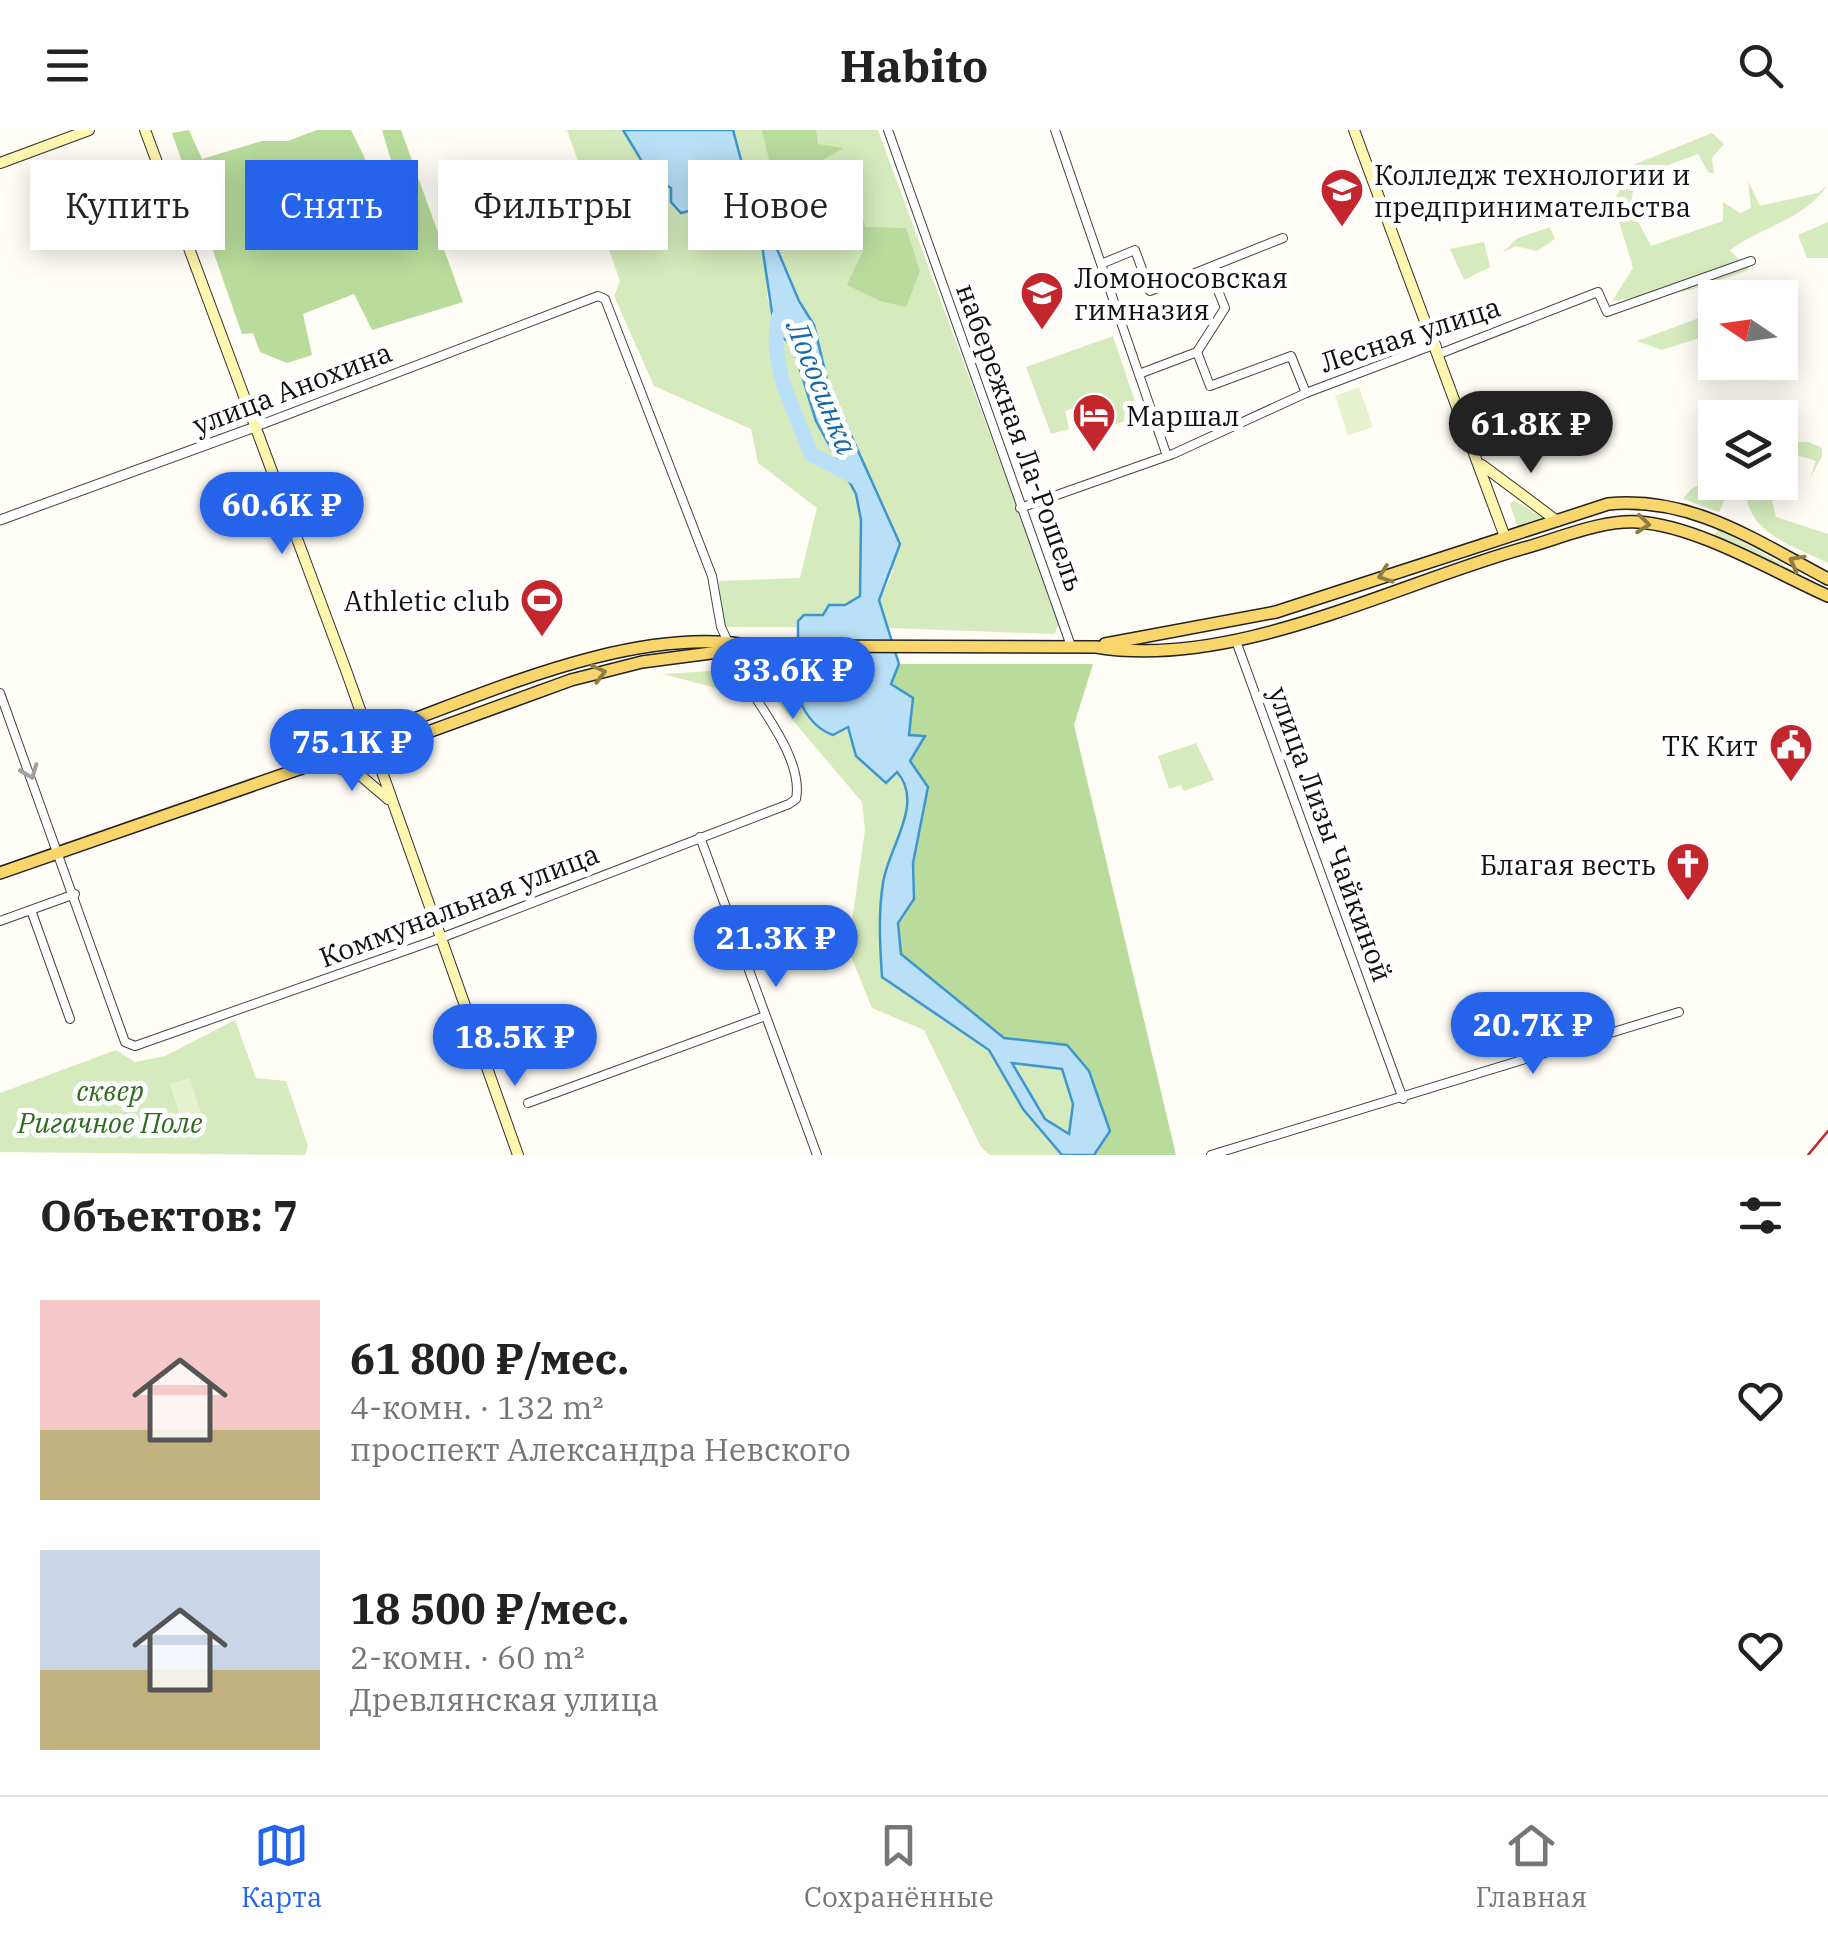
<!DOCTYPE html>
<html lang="ru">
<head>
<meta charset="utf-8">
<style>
  :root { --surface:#fff; --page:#f2f2f2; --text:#222; --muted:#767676; --line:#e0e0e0; --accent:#2563eb }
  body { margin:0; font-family:"IBM Plex Serif",serif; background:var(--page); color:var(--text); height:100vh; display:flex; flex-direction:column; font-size:38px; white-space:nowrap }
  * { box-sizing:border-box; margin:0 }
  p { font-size:32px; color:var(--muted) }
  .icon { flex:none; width:55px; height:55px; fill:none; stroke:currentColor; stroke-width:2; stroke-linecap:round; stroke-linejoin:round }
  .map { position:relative; height:1025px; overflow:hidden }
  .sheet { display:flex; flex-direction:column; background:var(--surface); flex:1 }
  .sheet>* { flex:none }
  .guide { position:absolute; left:30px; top:30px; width:1000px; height:90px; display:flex; gap:20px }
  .needle { width:65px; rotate:283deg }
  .controls { position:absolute; left:1698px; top:150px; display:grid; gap:20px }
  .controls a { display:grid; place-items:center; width:100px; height:100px; border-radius:0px; background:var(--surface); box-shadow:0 5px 25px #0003; font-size:50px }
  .price { position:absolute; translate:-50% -85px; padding:0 22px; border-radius:35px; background:var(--accent); color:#fff; font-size:32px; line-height:65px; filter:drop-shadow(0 2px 5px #0008) }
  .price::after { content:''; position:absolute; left:50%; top:60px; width:30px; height:22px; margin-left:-15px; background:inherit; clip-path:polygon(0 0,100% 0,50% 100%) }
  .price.on { background:#222; color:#fff }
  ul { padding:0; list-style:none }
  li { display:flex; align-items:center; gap:30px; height:250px; padding:0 40px }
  li span { display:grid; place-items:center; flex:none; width:280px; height:200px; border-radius:0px; color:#555 }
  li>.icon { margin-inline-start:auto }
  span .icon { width:120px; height:120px; fill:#fffc; stroke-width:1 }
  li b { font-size:42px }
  h2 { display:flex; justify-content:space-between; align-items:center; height:120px; padding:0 40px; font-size:42px }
  .pill { padding:0 35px; border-radius:0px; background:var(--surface); box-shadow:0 5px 25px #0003; font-size:35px; line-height:90px }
  .pill.on { background:var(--accent); color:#fff }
  header { display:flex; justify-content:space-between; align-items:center; height:130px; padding:0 40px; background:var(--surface); font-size:45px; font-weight:700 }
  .tabs { display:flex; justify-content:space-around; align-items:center; height:140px; border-top:2px solid var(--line); background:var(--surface); font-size:28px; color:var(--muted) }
  .tabs a { display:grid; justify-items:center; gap:5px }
  .tabs .on { color:var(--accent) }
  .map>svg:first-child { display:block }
  .green { fill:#d5ebbd }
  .forest { fill:#b9dc9c; fill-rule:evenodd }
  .pitch { fill:#e6f2cf }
  .water { fill:#b9e0f7; stroke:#3f96cf; stroke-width:2.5; fill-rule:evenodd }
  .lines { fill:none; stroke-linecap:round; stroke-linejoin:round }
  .river { stroke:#b9e0f7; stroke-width:15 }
  .minor-casing { stroke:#444; stroke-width:10 }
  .tertiary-casing { stroke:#444; stroke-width:11 }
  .secondary-casing { stroke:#333; stroke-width:12 }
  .primary-casing { stroke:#222; stroke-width:14 }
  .minor { stroke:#fff; stroke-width:8 }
  .tertiary { stroke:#fff; stroke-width:9 }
  .secondary { stroke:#fff6b0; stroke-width:10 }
  .primary { stroke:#f9d66b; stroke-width:11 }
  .rail { stroke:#c4262e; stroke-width:2.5 }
  .oneway { stroke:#917d42 }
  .oneway2 { stroke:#a0a0a0 }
  .labels { text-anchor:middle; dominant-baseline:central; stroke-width:10; stroke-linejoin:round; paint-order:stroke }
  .poi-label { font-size:28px; fill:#111; stroke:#fff; text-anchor:start }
  .street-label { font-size:28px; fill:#111; stroke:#fff }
  .park-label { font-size:28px; font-style:italic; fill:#2f6b1f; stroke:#fff }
  .water-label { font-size:30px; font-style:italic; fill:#1768a6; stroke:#fff }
</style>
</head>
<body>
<header><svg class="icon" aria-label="menu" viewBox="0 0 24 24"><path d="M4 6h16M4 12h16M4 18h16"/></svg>Habito<svg class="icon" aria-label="search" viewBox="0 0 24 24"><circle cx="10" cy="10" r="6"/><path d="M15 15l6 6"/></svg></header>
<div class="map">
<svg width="1828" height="1025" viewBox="0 0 1828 1025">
  <rect width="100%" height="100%" fill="#fffdf5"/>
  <g class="green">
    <polygon points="567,0 623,0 652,48 671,58 692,80 762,115 768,136 767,166 779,203 792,214 816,291 856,364 861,390 860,466 823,485 798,491 796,497 721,497 719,451 800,448 817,378 758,333 751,299 654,256 614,166 620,151"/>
    <polygon points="733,0 878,0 1059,492 1055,504 889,498 879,470 893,442 828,254 814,195 799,171 744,41"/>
    <path d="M1712 3 1724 14 1712 28 1714 44 1708 42 1698 24 1634 48 1631 78 1651 116 1723 91V72L1740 83 1751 78 1748 51 1760 76 1818 63 1828 55C1802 91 1765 95 1730 120L1749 140 1691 160 1612 171 1633 138 1613 71 1620 61 1618 41Z"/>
    <polygon points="1828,92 1828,128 1807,128 1798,105"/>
    <polygon points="1550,97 1555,109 1537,121 1516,116 1502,123 1518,108"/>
    <polygon points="1484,112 1490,137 1464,150 1450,119"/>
    <polygon points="1715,182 1715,203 1662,220 1637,211"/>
    <polygon points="1113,206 1140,286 1111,296 1099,269 1065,281 1069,299 1051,304 1026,237"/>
    <polygon points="1793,312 1809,312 1822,318 1822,326 1810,348 1816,331 1794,324 1781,352 1780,317"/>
    <polygon points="1715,348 1715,352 1732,353 1719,382 1683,369 1691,359"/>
    <path d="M1754 354 1777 366 1772 371 1776 387 1828 404V433C1795 416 1747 404 1746 361Z"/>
    <polygon points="1514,370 1541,387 1541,394 1518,398 1510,374"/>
    <polygon points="1719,399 1820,455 1714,405"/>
    <polygon points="798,532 848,596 906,652 907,680 883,749 882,847 989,920 1023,979 1062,1025 990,1025 981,1017 924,900 872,878 848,819 865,700 862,672 745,534"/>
    <polygon points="727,540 746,566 663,544"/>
    <polygon points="1196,613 1214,650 1184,661 1181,655 1169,659 1158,626"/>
    <polygon points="235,890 256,948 286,951 308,1016 305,1025 0,1022 0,963 116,920 135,932 165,926"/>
    <polygon points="1012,932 1063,940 1073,974 1069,1004 1045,989"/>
  </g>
  <g class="forest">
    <path d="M189 0 202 29 262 11H288L317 0H351L374 47 393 37 382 0H401L463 172 372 200 354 164 303 184 312 225 287 233 260 222 253 203 242 204 172 3ZM394 67 403 97 386 103 377 72Z"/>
    <polygon points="762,0 816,0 818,14 844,18 822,30 819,50 848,57 866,97 906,98 920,141 906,177 880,171 847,155 863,121 830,113 818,81 778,68"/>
    <polygon points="899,534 1093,534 1074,595 1176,1025 1094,1025 1109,1001 1067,915 1004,908 901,824 898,792 914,769 913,733 928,657 910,631 924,606 909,605 891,554"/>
  </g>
  <g class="pitch">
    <polygon points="1359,257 1373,297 1348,305 1335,266"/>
    <polygon points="190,948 201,983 181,990 170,954"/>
  </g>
  <path class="water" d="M623 0H733L744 41 799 171 814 195 828 254 900 414 879 470 899 534 891 554 913 568 909 605 925 606 910 631 928 657 913 733 914 769 898 793 901 824 1004 908 1067 915 1089 941 1110 1001 1094 1025H1062L1023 979 989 920 882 847C880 816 878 784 883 753 888 718 925 673 897 642L886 653 856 626 848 597 833 605C807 596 794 565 793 540L798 532V491L804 485H823L829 475H845L860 466 861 390 856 364 816 291 792 214 775 203 762 115 692 80 681 83 671 72V58L652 48ZM1012 933 1062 939 1073 974 1069 1004 1045 989Z"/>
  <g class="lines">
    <path class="river" d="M779 186C767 232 795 282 811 324L861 350"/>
    <defs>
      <g id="minor">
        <polyline points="888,0 1071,516"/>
        <polyline points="1055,0 1167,326"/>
        <polyline points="1101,134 1135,120 1150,161 1283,108"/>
        <polyline points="1197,222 1225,178 1209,138"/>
        <polyline points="1139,244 1197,222 1210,256 1291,226 1306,263"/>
        <polyline points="255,297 598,166 605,169 712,446 721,497 728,512"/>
        <polyline points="1020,378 1173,324 1306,263 1436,214 1439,224 1598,162 1607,182 1751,131"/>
        <polyline points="1236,511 1403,969"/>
        <path d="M0 563 125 912 135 916 441 808 789 674 796 669C805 624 747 563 729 524"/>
        <polyline points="700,707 817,1025"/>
        <polyline points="31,780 70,889"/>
        <polyline points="0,791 75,764"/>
        <polyline points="528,973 765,886"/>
        <polyline points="1211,1025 1679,882"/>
      </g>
      <polyline id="tertiary" points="0,390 255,297"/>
      <g id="secondary">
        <polyline points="145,0 347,543 518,1025"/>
        <polyline points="1354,0 1505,407"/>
        <polyline points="0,33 89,0"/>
        <polyline points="1482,335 1557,391"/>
        <polyline points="321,632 360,645 388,669"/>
      </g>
      <g id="primary">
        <path d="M1105 514 1276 482 1608 374C1692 366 1756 411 1828 449"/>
        <polyline points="371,614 387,617 571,550 642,532 749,518"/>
        <path d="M0 743 371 614 382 601C491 562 636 494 753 516L1096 517C1235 540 1394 454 1528 417 1563 407 1601 390 1638 392 1698 396 1772 441 1828 466"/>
      </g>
    </defs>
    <use href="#minor" class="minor-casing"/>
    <use href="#tertiary" class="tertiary-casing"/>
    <use href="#secondary" class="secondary-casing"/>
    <use href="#primary" class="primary-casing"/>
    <use href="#minor" class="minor"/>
    <use href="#tertiary" class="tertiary"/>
    <use href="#secondary" class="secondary"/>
    <use href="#primary" class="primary"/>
    <polyline class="rail" points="1808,1025 1828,1001"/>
  </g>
  <defs><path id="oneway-chevron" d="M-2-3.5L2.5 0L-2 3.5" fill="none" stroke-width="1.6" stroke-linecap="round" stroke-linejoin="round" transform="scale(2.5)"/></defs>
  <g class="oneway">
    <use href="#oneway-chevron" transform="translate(1643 394) rotate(6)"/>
    <use href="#oneway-chevron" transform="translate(1796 432) rotate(-152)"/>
    <use href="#oneway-chevron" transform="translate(1385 445) rotate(161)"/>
    <use href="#oneway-chevron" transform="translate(599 543) rotate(-14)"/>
  </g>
  <use class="oneway2" href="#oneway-chevron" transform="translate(30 642) rotate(69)"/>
  <defs>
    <symbol id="university-pin" viewBox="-11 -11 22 30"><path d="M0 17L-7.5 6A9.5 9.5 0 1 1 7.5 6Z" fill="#c4262e" stroke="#fff"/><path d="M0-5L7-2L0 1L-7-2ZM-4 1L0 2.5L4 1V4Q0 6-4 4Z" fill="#fff"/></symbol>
    <symbol id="school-pin" viewBox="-11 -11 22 30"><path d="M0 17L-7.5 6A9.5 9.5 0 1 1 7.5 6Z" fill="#c4262e" stroke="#fff"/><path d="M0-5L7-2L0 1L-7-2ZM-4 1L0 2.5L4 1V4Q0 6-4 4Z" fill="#fff"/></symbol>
    <symbol id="hotel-pin" viewBox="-11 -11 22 30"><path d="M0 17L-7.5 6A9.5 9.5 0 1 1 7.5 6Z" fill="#c4262e" stroke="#fff"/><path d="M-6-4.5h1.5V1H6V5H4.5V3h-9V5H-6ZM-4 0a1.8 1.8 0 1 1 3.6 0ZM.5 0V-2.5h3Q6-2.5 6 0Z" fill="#fff"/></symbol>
    <symbol id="stadium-pin" viewBox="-11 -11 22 30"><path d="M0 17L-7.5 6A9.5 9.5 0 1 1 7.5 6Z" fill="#c4262e" stroke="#fff"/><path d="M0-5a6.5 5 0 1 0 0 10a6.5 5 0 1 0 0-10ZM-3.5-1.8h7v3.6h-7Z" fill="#fff"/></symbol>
    <symbol id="civic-pin" viewBox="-11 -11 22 30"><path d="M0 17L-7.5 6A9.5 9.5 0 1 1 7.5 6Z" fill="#c4262e" stroke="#fff"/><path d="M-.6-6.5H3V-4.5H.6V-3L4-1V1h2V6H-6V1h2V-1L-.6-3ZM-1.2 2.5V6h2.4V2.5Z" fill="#fff"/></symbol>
    <symbol id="church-pin" viewBox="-11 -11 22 30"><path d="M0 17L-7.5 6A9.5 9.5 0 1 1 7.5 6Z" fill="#c4262e" stroke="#fff"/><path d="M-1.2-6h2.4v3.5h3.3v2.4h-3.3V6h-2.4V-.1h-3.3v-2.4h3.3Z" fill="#fff"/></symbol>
  </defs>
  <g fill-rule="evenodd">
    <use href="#university-pin" x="1317" y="35" width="50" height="68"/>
    <use href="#school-pin" x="1017" y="138" width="50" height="68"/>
    <use href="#hotel-pin" x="1069" y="260" width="50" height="68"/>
    <use href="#stadium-pin" x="517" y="445" width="50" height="68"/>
    <use href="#civic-pin" x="1766" y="590" width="50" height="68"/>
    <use href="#church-pin" x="1663" y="709" width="50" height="68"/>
  </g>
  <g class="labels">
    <g class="poi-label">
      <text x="1374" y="44">Колледж технологии и<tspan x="1374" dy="32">предпринимательства</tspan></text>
      <text x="1074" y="147">Ломоносовская<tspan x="1074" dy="32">гимназия</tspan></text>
      <text x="1126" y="285">Маршал</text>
      <text x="510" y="470" text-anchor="end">Athletic club</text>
      <text x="1758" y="615" text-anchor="end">ТК Кит</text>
      <text x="1656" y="734" text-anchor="end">Благая весть</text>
    </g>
    <g class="street-label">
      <text transform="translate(1410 204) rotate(-18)">Лесная улица</text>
      <text transform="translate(292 258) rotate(-21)">улица Анохина</text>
      <text transform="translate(1021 307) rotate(70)">набережная Ла-Рошель</text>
      <text transform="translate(1331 704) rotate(70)">улица Лизы Чайкиной</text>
      <text transform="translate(459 775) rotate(-21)">Коммунальная улица</text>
    </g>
    <g class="park-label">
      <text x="110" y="960">сквер<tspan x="110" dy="32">Ригачное Поле</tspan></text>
    </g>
    <g class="water-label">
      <text transform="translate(823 257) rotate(68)">Лососинка</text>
    </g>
  </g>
</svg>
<div class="controls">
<a><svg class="needle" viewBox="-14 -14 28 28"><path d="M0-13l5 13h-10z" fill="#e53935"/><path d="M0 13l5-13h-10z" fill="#767676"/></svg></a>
<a><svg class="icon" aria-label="layers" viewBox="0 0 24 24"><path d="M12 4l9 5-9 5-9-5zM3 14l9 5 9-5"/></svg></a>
</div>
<b class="price on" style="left:1531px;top:346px">61.8K ₽</b>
<b class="price" style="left:282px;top:427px">60.6K ₽</b>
<b class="price" style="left:793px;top:592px">33.6K ₽</b>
<b class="price" style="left:352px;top:664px">75.1K ₽</b>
<b class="price" style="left:776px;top:860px">21.3K ₽</b>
<b class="price" style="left:1533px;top:947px">20.7K ₽</b>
<b class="price" style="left:515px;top:959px">18.5K ₽</b>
<div class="guide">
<a class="pill">Купить</a>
<a class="pill on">Снять</a>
<a class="pill">Фильтры</a>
<a class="pill">Новое</a>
</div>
</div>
<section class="sheet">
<h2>Объектов: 7<svg class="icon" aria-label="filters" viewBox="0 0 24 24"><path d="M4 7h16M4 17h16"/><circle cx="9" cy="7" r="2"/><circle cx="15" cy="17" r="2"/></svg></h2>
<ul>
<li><span style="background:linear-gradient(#f6c9c9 65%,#c2b280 0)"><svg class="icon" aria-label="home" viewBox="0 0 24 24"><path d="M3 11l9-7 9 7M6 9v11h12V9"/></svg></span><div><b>61 800 ₽/мес.</b><p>4-комн. · 132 m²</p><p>проспект Александра Невского</p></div><svg class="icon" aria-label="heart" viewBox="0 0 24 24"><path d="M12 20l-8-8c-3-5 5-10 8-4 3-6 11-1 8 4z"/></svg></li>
<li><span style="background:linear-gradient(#c9d6e8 60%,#c2b280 0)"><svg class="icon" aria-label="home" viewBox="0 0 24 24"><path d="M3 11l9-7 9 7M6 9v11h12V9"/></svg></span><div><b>18 500 ₽/мес.</b><p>2-комн. · 60 m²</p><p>Древлянская улица</p></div><svg class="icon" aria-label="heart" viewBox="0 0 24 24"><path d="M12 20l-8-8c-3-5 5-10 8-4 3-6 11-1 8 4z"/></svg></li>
</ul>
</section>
<nav class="tabs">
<a class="on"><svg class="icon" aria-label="map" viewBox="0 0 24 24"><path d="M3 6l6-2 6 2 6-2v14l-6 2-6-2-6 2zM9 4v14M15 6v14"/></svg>Карта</a>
<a><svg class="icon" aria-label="saved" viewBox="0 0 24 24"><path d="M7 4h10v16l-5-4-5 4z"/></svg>Сохранённые</a>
<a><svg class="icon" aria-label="home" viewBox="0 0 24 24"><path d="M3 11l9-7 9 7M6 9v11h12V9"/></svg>Главная</a>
</nav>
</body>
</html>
